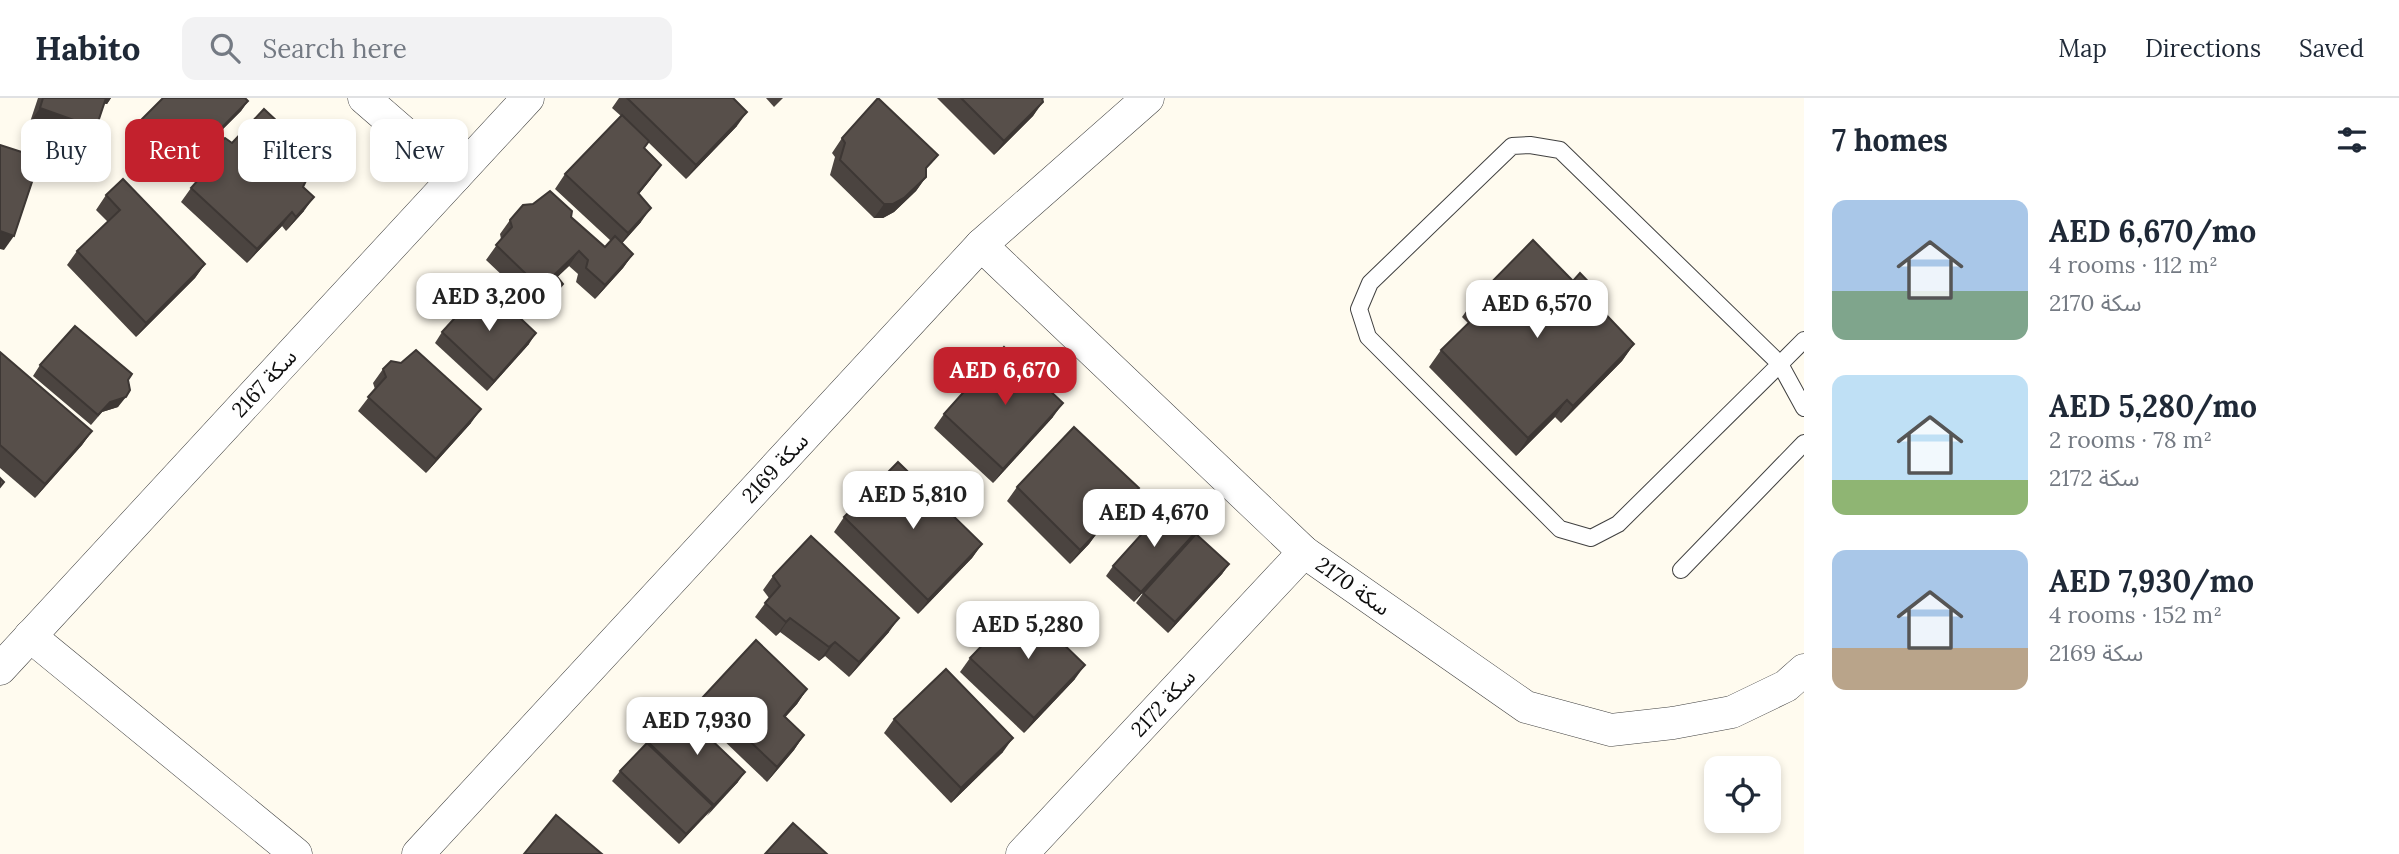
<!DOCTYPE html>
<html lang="en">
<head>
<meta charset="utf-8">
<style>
  :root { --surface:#fff; --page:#f2f2f3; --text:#1f2937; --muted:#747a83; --line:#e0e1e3; --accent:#c3212d }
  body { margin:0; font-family:Lora,"Noto Sans Arabic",serif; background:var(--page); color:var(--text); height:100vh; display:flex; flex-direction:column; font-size:26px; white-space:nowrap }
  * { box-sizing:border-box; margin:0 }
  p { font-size:23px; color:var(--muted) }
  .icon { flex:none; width:38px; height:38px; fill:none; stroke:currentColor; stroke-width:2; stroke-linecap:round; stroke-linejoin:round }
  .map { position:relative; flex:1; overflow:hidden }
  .sheet { display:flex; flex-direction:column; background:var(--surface); width:595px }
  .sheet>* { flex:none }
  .banner { position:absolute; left:21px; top:21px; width:665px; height:63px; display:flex; gap:14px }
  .controls { position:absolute; left:1704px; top:658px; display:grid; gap:14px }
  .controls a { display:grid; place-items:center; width:77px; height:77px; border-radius:14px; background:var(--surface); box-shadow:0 4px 10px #0003; font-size:35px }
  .price { position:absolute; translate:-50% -60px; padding:0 16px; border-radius:14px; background:#fff; color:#222; font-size:23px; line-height:46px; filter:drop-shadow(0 2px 4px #0008) }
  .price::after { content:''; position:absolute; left:50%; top:42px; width:21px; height:16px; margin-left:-10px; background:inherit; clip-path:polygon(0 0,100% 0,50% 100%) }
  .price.selected { background:var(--accent); color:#fff }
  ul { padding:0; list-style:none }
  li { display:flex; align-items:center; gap:21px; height:175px; padding:0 28px }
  li span { display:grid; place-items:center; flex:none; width:196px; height:140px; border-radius:14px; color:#555 }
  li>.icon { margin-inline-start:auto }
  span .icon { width:84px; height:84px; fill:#fffc; stroke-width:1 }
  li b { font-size:30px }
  h2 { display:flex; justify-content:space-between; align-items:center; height:84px; padding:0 28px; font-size:30px }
  .chip { padding:0 24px; border-radius:14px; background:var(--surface); box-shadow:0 4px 10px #0003; font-size:24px; line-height:63px }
  .chip.selected { background:var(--accent); color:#fff }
  header { display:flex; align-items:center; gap:42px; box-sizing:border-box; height:98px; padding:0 35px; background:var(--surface); border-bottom:2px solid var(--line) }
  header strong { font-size:33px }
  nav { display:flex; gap:38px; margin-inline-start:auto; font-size:24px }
  .search { width:490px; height:63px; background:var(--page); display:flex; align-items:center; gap:18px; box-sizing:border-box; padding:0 24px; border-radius:14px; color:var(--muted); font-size:26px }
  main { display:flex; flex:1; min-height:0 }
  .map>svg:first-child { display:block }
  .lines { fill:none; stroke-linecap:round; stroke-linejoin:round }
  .lane-casing { stroke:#414141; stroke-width:18 }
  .street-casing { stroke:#414141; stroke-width:33 }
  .lane { stroke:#fff; stroke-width:16 }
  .street { stroke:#fff; stroke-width:32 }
  .wall { fill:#4b4440 }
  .shaded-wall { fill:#3d3734 }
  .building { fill:#574f4a; stroke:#3d3734; stroke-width:2 }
  .labels { text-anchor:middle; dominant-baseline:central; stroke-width:7; stroke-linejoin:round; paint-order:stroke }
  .street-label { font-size:21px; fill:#0e0e0e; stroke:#fff }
</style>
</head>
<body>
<header>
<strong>Habito</strong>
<div class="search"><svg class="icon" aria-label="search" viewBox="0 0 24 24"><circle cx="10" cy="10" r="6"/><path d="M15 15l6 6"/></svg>Search here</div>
<nav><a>Map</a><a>Directions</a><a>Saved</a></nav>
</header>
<main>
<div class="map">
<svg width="1804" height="756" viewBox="0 0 1804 756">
  <rect width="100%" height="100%" fill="#fffbef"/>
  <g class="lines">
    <defs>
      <g id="lane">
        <polyline points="1804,242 1780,266 1618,426 1591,440 1560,431 1368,239 1359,211 1370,185 1512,48 1530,47 1560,52 1780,266 1804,310"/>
        <polyline points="1681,472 1804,345"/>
      </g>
      <g id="street">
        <polyline points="364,0 455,79"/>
        <polyline points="981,147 1304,454 1526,609 1611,632 1673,625 1732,614 1786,588 1804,572"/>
        <polyline points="30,538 296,756"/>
        <polyline points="0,571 528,0"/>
        <polyline points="418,756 981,147 1148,0"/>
        <polyline points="1022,756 1304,454"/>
      </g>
    </defs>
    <use href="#lane" class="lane-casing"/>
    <use href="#street" class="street-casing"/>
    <use href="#lane" class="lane"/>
    <use href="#street" class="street"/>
  </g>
  <g class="wall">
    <polygon points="38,0 111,0 107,6 104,5 86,44 30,24"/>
    <polygon points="619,0 733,0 737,28 686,81 648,44 644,50 651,81 639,96 641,124 622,145 633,156 623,170 595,201 576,184 578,176 569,168 557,179 563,186 541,214 486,162 501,141 500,136 510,122 571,119 605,149 611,143 555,91 565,76 621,18 612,10"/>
    <polygon points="766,0 783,0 774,9"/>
    <polygon points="937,0 1044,0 1033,18 994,57"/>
    <polygon points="248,3 241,13 172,82 128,39 135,28"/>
    <polygon points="842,40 926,73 926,79 916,93 894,114 883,120 874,120 830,77 835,59 832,55"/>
    <polygon points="232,45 303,89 304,113 286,133 282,128 247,165 181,104 191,90 205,75 200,69 210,55"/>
    <polygon points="106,97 205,166 195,180 136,239 67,167 77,153 108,124 96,112"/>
    <polygon points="1474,202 1596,207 1634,246 1622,263 1561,325 1555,319 1516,358 1429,269 1441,252 1468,225 1462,219"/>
    <polygon points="442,234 529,246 487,293 435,245"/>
    <polygon points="0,254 92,333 82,347 35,400 0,370"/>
    <polygon points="40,267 128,282 118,309 102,314 91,327 33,278"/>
    <polygon points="383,271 471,325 426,375 358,313 375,291 373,285"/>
    <polygon points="1047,290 1053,319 993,385 934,330 944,316"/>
    <polygon points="1017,389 1139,390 1129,404 1099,435 1098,434 1089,446 1070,466 1007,403"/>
    <polygon points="844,419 982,446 972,460 918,516 834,434"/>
    <polygon points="1195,435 1188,445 1134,504 1106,478 1113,468"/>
    <polygon points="1229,466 1222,476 1168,535 1136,505 1143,495"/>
    <polygon points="773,478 889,534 849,579 825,558 819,563 780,534 776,538 755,519 769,500 763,492"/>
    <polygon points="970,560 1075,581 1024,635 960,574"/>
    <polygon points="807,591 797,606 785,619 804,637 794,652 767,684 693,613 703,599"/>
    <polygon points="894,621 1003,654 951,705 884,635"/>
    <polygon points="648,644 738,684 679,746 612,683 620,673"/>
  </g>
  <g class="shaded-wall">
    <polygon points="103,0 111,0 107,6 99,5"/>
    <polygon points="248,3 241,13 172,82 180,72"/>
    <polygon points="1043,4 1033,18 994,57 1004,43"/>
    <polygon points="40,10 96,30 86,44 30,24"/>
    <polygon points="747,14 737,28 686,81 696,67"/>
    <polygon points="661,67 651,81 628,109 638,95"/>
    <polygon points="926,79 916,93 894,114 883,120 874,120 884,106"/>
    <polygon points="314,99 304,113 286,133 296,119"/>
    <polygon points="651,110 641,124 618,150 628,135"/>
    <polygon points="292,114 282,128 247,165 257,151"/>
    <polygon points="0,133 14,138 4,152 0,151"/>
    <polygon points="579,153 569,168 545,191 555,176"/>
    <polygon points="633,156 623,170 595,201 605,187"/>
    <polygon points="205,166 195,180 136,239 146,225"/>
    <polygon points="536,235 529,246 487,293 494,283"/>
    <polygon points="1634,246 1622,263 1561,325 1573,308"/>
    <polygon points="126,299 118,309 102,314 91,327 110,304"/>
    <polygon points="1567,302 1555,319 1516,358 1528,340"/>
    <polygon points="1063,305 1053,319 993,385 1003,371"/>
    <polygon points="481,311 471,325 426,375 436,361"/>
    <polygon points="92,333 82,347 35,400 45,386"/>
    <polygon points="1139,390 1129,404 1099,435 1109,421"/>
    <polygon points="1099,432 1089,446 1070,466 1080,452"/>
    <polygon points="1195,435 1188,445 1134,504 1141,494"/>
    <polygon points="982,446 972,460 918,516 928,502"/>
    <polygon points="1229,466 1222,476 1168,535 1175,524"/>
    <polygon points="790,520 780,534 776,538 786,524"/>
    <polygon points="899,520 889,534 849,579 859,564"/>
    <polygon points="835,544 825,558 819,563 829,549"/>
    <polygon points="1085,567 1075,581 1024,635 1034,620"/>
    <polygon points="807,591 797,606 774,632 784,618"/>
    <polygon points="804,637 794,652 767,684 777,669"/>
    <polygon points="1013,640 1003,654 951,705 961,690"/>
    <polygon points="745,674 738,684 707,718 714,707"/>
    <polygon points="713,708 705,718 679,746 686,736"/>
  </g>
  <g class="building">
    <polygon points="43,0 106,0 96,30 40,10"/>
    <polygon points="163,0 245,0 248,3 180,72 135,28"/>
    <polygon points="627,0 733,0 747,14 696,67"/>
    <polygon points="878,0 938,57 926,70 926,79 904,100 893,106 884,106 840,62 845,45 842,40"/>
    <polygon points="961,0 1042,0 1043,4 1004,43"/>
    <polygon points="264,11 309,53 312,70 303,89 314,99 296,119 292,114 257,151 191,90 216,62 210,55 225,40 232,45"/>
    <polygon points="622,17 649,43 644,50 661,67 638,95 651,110 628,135 565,76"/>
    <polygon points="0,47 40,60 14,138 0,133"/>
    <polygon points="123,81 205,166 146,225 77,153 120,112 106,97"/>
    <polygon points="550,93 572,113 571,119 605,149 615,138 633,156 605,187 586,170 588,162 579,153 555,176 563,186 551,200 496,147 512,129 510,122 523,107 533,106"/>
    <polygon points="1533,142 1573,183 1580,175 1602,198 1595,205 1634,246 1573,308 1567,302 1528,340 1441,252 1483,211 1474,202"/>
    <polygon points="485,187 536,235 494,283 442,234"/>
    <polygon points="75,228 132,276 128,282 130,292 126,299 110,304 98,317 40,267"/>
    <polygon points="1004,249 1022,266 1029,262 1051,282 1047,290 1063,305 1003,371 944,316"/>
    <polygon points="416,252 481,311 436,361 368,299 386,279 383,271 391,263 401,265"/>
    <polygon points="0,254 92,333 45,386 0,347"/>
    <polygon points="1074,329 1139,390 1109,421 1104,418 1095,428 1099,432 1080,452 1017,389"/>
    <polygon points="898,364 982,446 928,502 844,419"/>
    <polygon points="0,380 4,384 0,389"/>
    <polygon points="1167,408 1195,435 1141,494 1113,468"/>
    <polygon points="1196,436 1229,466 1175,524 1143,495"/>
    <polygon points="811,438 899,520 859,564 835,544 829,549 790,520 786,524 765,505 780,488 773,478"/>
    <polygon points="1022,506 1085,567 1034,620 970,560"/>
    <polygon points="756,542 807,591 784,618 804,637 777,669 703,599"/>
    <polygon points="946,571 1013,640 961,690 894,621"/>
    <polygon points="679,611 745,674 714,707 648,644"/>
    <polygon points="647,645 713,708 686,736 620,673"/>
    <polygon points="556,717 602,756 524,756"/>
    <polygon points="793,725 827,756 765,756"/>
  </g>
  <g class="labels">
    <g class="street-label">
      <text transform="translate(264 285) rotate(-47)">سكة 2167</text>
      <text transform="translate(775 370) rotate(-47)">سكة 2169</text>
      <text transform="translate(1353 488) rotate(35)">سكة 2170</text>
      <text transform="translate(1163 605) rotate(-47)">سكة 2172</text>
    </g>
  </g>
</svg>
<div class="controls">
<a><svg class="icon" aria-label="locate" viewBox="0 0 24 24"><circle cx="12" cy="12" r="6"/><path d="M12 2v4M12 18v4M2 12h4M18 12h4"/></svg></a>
</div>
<b class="price" style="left:489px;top:235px">AED 3,200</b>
<b class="price" style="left:1537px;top:242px">AED 6,570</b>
<b class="price selected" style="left:1005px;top:309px">AED 6,670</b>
<b class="price" style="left:913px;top:433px">AED 5,810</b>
<b class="price" style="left:1154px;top:451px">AED 4,670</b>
<b class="price" style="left:1028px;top:563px">AED 5,280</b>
<b class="price" style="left:697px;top:659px">AED 7,930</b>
<div class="banner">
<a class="chip">Buy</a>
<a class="chip selected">Rent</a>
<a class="chip">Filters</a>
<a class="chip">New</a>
</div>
</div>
<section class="sheet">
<h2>7 homes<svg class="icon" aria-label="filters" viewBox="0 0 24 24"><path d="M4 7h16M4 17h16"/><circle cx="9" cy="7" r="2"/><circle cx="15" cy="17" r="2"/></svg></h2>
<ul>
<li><span style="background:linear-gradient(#a9c7e8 65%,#7fa58c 0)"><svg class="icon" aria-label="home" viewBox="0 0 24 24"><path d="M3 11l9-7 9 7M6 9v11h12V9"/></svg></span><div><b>AED 6,670/mo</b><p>4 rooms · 112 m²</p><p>سكة 2170</p></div></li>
<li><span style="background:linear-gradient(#bfe0f5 75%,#8fb573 0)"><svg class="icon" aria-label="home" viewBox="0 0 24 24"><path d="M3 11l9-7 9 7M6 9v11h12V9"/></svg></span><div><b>AED 5,280/mo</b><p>2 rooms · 78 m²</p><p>سكة 2172</p></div></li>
<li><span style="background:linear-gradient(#a9c7e8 70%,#b9a48a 0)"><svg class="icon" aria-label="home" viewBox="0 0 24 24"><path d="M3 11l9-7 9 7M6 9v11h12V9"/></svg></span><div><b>AED 7,930/mo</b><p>4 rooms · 152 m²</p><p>سكة 2169</p></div></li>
</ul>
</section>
</main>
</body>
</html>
